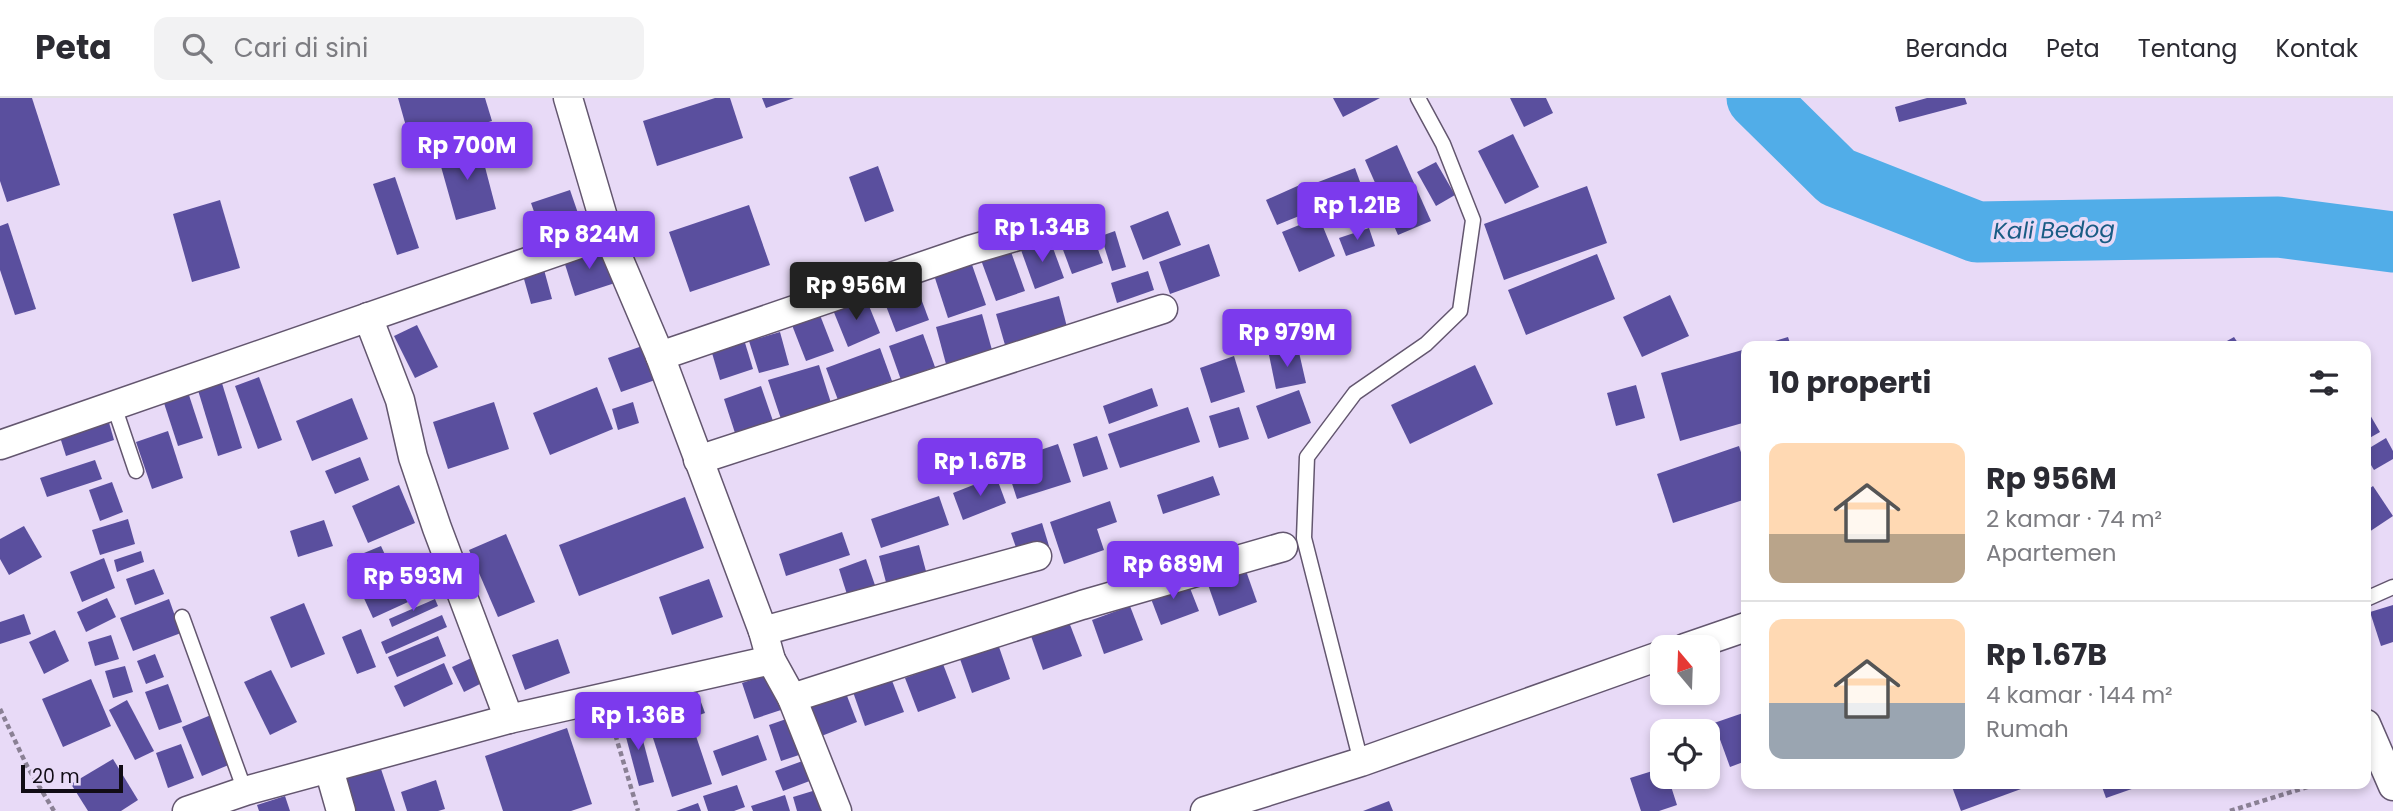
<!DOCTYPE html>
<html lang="id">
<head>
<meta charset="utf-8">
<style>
  :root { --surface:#fff; --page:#f2f2f3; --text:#2b2b33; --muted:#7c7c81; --line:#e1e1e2; --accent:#7c3aed }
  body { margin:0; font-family:Poppins,sans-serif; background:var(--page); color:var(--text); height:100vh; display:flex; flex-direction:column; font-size:26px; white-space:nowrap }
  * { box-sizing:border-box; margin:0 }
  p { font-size:23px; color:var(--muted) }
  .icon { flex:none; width:38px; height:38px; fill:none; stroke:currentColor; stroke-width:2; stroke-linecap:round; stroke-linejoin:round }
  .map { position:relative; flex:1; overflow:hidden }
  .panel { position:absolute; left:1741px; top:243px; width:630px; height:448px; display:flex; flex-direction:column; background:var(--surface); border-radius:14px; box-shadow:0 4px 10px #0003 }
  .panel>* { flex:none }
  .needle { width:46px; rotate:341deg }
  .fabs { position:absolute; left:1650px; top:537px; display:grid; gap:14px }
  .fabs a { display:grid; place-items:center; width:70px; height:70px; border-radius:14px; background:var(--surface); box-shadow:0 4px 10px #0003; font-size:35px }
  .scale { position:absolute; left:21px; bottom:18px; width:102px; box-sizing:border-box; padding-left:7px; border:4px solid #110c15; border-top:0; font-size:19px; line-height:24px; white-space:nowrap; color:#110c15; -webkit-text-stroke:5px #e8daf7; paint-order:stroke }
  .price { position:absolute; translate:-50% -60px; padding:0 16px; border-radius:7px; background:var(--accent); color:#fff; font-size:23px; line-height:46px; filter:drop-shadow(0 2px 4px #0008) }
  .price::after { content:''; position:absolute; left:50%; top:42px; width:21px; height:16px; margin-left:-10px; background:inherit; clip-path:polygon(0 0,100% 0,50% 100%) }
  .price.selected { background:#222; color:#fff }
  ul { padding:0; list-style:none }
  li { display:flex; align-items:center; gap:21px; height:175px; padding:0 28px }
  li+li { border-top:2px solid var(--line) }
  li span { display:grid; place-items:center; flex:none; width:196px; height:140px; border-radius:14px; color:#555 }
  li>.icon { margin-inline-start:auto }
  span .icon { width:84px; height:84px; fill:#fffc; stroke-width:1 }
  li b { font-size:30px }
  h2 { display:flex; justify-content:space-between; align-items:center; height:84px; padding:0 28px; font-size:30px }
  header { display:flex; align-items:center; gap:42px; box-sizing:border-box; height:98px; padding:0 35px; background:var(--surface); border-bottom:2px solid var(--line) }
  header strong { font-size:33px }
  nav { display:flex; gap:38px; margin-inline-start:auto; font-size:24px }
  .search { width:490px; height:63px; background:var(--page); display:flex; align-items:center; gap:18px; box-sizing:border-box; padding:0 24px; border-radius:14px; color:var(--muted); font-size:26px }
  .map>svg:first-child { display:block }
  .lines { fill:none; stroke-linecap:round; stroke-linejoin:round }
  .river { stroke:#51ade8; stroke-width:61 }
  .building { fill:#5a4f9e }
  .service-casing { stroke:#63566f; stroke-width:17 }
  .minor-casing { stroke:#63566f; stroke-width:31 }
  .path { stroke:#8a8094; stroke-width:4.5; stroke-dasharray:5 3.5; stroke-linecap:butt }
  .service { stroke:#fff; stroke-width:14 }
  .minor { stroke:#fff; stroke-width:28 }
  .labels { text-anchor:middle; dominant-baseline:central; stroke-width:7; stroke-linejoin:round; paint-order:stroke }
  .water-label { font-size:23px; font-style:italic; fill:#195c84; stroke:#e8daf7 }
</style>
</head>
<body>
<header>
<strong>Peta</strong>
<div class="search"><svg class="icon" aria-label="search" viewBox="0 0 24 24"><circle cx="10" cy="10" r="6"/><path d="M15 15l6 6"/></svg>Cari di sini</div>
<nav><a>Beranda</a><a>Peta</a><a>Tentang</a><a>Kontak</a></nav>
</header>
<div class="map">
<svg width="2393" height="713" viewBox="0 0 2393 713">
  <rect width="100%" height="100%" fill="#e8daf7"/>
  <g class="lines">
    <polyline class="river" points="1757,0 1837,79 1977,134 2278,129 2393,144"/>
  </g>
  <g class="building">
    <polygon points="0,0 32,0 60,87 7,104 0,83"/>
    <polygon points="398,0 485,0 492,23 411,46"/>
    <polygon points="715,0 730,0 743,40 657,68 643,23"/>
    <polygon points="762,0 794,0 766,10"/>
    <polygon points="1333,0 1380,0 1343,19"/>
    <polygon points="1510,0 1546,0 1553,15 1524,29"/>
    <polygon points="1927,0 1965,0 1967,6 1899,24 1895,9"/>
    <polygon points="1513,36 1539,89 1505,106 1478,53"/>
    <polygon points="479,46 496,111 456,122 438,58"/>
    <polygon points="1397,47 1431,123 1398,137 1365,62"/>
    <polygon points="1436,64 1455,97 1436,108 1417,74"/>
    <polygon points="878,68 894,113 865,124 849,79"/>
    <polygon points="1355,70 1364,95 1323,110 1313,86"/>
    <polygon points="395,79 419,150 397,157 373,86"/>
    <polygon points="1302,86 1314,112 1277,127 1266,102"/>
    <polygon points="1587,88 1607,145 1504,182 1484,126"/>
    <polygon points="570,92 581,124 542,137 531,105"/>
    <polygon points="1368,100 1374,117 1338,130 1332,112"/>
    <polygon points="220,102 240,170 192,184 173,116"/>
    <polygon points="749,107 770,167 690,194 669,134"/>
    <polygon points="1168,113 1181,147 1143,162 1130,128"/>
    <polygon points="1319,119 1335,158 1299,174 1282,134"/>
    <polygon points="8,125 36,211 15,217 0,172 0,128"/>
    <polygon points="1090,130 1103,165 1072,176 1059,141"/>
    <polygon points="1369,130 1375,148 1346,158 1339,140"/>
    <polygon points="1115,133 1126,169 1112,173 1101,138"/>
    <polygon points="1050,142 1064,180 1035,191 1021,152"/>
    <polygon points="1209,146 1220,178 1170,196 1159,164"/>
    <polygon points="603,148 615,185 575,198 563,160"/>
    <polygon points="1010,151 1025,193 996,203 981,162"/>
    <polygon points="1597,156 1615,201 1526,237 1508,192"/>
    <polygon points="970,161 986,207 948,220 933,174"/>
    <polygon points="543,168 552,201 531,206 522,174"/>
    <polygon points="1148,173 1154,192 1117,205 1111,185"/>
    <polygon points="916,187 929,222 896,234 883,200"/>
    <polygon points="1670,197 1689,238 1642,259 1623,219"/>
    <polygon points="865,198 880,235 848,249 833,212"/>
    <polygon points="1059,198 1067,229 1005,247 996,216"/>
    <polygon points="818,212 834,253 806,263 790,222"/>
    <polygon points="982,216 992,252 946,266 936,229"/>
    <polygon points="417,227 438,269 415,280 394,238"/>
    <polygon points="780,234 789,267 759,275 749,243"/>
    <polygon points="742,235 753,271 720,282 709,245"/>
    <polygon points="923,236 935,269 901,282 889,248"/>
    <polygon points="1788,239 1791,248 1758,248"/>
    <polygon points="2234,239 2240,248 2218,248"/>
    <polygon points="645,247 658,281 621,294 608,260"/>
    <polygon points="880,250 892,283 838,302 826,270"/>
    <polygon points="1298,250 1306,285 1276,291 1269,257"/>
    <polygon points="1746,251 1746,324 1680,343 1661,275"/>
    <polygon points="1234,258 1245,294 1211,305 1200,270"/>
    <polygon points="819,267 831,305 781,321 768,282"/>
    <polygon points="1475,267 1493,306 1410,346 1391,307"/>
    <polygon points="259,279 282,342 258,351 235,288"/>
    <polygon points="221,282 242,350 218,358 197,289"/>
    <polygon points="1636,287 1645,320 1616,328 1607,295"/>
    <polygon points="761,288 773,323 735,335 724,301"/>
    <polygon points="597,289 613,331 550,357 533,315"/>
    <polygon points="1152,290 1158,308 1109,326 1103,308"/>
    <polygon points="187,291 203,340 178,348 162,299"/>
    <polygon points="1299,292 1311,325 1268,341 1256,308"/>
    <polygon points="352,300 368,341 312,363 296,323"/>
    <polygon points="494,304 509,351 448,371 433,324"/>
    <polygon points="633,304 639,325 618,332 612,311"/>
    <polygon points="1188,309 1200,344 1120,370 1108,336"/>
    <polygon points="1239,309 1249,341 1219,350 1209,318"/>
    <polygon points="2366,310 2380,334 2366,342"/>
    <polygon points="108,321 114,342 66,358 59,336"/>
    <polygon points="168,333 183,380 152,391 136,344"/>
    <polygon points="1097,338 1108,371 1083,379 1073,346"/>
    <polygon points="2386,340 2393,353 2393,361 2374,372 2366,359 2366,352"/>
    <polygon points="1058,346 1071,384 1017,401 1005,364"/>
    <polygon points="1739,348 1746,370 1746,401 1673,425 1657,376"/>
    <polygon points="360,359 369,382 335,396 325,373"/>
    <polygon points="95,362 102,381 47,399 40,380"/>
    <polygon points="996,378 1006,405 963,422 953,395"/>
    <polygon points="1213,378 1220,397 1163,416 1157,397"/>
    <polygon points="112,384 123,414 100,423 89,392"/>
    <polygon points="399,387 415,425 368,445 352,408"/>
    <polygon points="2373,388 2393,418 2366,436 2366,393"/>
    <polygon points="939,398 949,427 881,450 871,421"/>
    <polygon points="685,399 704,450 579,498 559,447"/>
    <polygon points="1110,403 1117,424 1097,431 1104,452 1064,466 1050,424"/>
    <polygon points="128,421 135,446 100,457 92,432"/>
    <polygon points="324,422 333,448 298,459 290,433"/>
    <polygon points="1042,425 1049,448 1019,458 1011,435"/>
    <polygon points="24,428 42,459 9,477 0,461 0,441"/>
    <polygon points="842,434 850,457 786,478 779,456"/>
    <polygon points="506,436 535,504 498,519 469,452"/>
    <polygon points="919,447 927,477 887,488 879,458"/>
    <polygon points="381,448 387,461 353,476 347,462"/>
    <polygon points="141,453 144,464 117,474 114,462"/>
    <polygon points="104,460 115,490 82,504 70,474"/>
    <polygon points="866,461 878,496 850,506 839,471"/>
    <polygon points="438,464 449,487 419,502 408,479"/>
    <polygon points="392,469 408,504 373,520 357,485"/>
    <polygon points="1245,470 1257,504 1219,518 1207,484"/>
    <polygon points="154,471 164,496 135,507 126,481"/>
    <polygon points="1186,480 1199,513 1161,527 1148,493"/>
    <polygon points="709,481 723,519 672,537 659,499"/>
    <polygon points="107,500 116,519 86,534 77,514"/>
    <polygon points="169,501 181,535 133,553 120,520"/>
    <polygon points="435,501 438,508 392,529 389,521"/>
    <polygon points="304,505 325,556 291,570 270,519"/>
    <polygon points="2393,507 2393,544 2381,548 2370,514"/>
    <polygon points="1130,508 1143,542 1104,556 1092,522"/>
    <polygon points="24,516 31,536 0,546 0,524"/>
    <polygon points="442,517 447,529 386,556 381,544"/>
    <polygon points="1069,524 1082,558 1043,572 1031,538"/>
    <polygon points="361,531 376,569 357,576 342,539"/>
    <polygon points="55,532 69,563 44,576 29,544"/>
    <polygon points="111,537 119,561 95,568 88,544"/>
    <polygon points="438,538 446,558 397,579 388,559"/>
    <polygon points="558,541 570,575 525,592 512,557"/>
    <polygon points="998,546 1010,581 972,595 960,561"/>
    <polygon points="155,556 164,579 146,586 137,563"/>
    <polygon points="478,557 490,581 464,594 452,569"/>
    <polygon points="444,565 453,586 404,609 394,588"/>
    <polygon points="943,566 956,600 918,614 905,580"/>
    <polygon points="125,568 133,594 113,600 105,573"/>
    <polygon points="271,572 297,624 270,637 244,584"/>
    <polygon points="771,575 784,611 754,621 742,585"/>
    <polygon points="891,580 904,614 865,628 853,594"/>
    <polygon points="91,581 111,628 63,649 42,601"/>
    <polygon points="694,585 705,615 645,636 635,605"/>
    <polygon points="168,586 182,624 159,632 145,594"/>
    <polygon points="844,590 857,624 819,639 806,605"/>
    <polygon points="127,602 154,653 135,662 109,612"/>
    <polygon points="1746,614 1746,663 1730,669 1714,625"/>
    <polygon points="211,617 231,666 202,678 182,629"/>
    <polygon points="792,619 805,655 781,663 769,627"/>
    <polygon points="637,620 654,684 639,688 622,624"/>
    <polygon points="692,626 712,686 672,699 653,640"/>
    <polygon points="567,630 592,706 571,713 503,713 485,658"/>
    <polygon points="758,637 767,662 722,678 713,653"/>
    <polygon points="181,646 194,680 168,690 156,655"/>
    <polygon points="1708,653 1715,676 1708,678"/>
    <polygon points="113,661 138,702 121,713 88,713 71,686"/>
    <polygon points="808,661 815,681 783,693 775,673"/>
    <polygon points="378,662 395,713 351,713 338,675"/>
    <polygon points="1662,670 1662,679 1668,679 1677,707 1659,713 1641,713 1630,680"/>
    <polygon points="436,682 445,711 438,713 407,713 401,694"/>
    <polygon points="1951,686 2019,686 2021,691 1961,713"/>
    <polygon points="2101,686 2146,686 2106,700"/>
    <polygon points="737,687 745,709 734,713 708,713 703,698"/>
    <polygon points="816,692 823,713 797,713 793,699"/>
    <polygon points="785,697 790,713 753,713 751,708"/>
    <polygon points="285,698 290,713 259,713 257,707"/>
    <polygon points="1389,703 1393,713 1363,713"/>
    <polygon points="698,705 701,713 676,713"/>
  </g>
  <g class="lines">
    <defs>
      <g id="service">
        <polyline points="114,308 136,373"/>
        <polyline points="2366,501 2393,489"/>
        <polyline points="182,519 245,693"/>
        <polyline points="1361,664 1304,440 1307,359 1355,295 1426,246 1460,213 1473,122 1443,46 1418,0"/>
      </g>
      <g id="minor">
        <polyline points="568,0 608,136 660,258 763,533 771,562 792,600 837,713"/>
        <polyline points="368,219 400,302 413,359 437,430 509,621"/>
        <polyline points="660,258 970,152 1052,128"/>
        <polyline points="0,347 608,136"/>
        <polyline points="698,362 1163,211"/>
        <polyline points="763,533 1037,458"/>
        <polyline points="1685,550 1746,529"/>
        <polyline points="792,600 1082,507 1283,449"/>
        <polyline points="2366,626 2393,688"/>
        <polyline points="329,671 341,713"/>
        <polyline points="187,713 245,693 509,621 771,562"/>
        <polyline points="1205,713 1361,664 1662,557"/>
      </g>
    </defs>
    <use href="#service" class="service-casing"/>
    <use href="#minor" class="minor-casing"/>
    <g class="path">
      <polyline points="0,611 27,668 54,713"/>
      <polyline points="613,629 638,713"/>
      <polyline points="2230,713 2317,686"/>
    </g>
    <use href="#service" class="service"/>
    <use href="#minor" class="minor"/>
  </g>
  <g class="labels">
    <g class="water-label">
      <text transform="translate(2054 132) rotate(-1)">Kali Bedog</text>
    </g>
  </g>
</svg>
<div class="fabs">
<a><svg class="needle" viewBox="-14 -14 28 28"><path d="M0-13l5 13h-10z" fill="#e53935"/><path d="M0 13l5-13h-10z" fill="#7c7c81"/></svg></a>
<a><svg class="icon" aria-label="locate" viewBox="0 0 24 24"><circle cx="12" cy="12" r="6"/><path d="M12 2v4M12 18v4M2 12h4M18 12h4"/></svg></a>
</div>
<div class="scale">20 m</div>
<b class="price" style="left:467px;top:84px">Rp 700M</b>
<b class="price" style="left:1357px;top:144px">Rp 1.21B</b>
<b class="price" style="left:1042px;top:166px">Rp 1.34B</b>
<b class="price" style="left:589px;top:173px">Rp 824M</b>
<b class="price selected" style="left:856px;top:224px">Rp 956M</b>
<b class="price" style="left:1287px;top:271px">Rp 979M</b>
<b class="price" style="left:980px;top:400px">Rp 1.67B</b>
<b class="price" style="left:1173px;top:503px">Rp 689M</b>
<b class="price" style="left:413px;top:515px">Rp 593M</b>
<b class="price" style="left:638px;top:654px">Rp 1.36B</b>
<section class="panel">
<h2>10 properti<svg class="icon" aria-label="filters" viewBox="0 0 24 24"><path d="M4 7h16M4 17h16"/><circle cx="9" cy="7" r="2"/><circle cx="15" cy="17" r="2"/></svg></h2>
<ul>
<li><span style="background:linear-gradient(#ffd9b3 65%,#b9a48a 0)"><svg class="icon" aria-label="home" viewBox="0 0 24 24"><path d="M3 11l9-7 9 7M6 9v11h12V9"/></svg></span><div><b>Rp 956M</b><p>2 kamar · 74 m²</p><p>Apartemen</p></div></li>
<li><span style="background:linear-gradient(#ffd9b3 60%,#9aa5b1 0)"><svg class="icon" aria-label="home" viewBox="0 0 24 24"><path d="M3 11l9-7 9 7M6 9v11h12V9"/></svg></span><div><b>Rp 1.67B</b><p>4 kamar · 144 m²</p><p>Rumah</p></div></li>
</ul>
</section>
</div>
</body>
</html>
